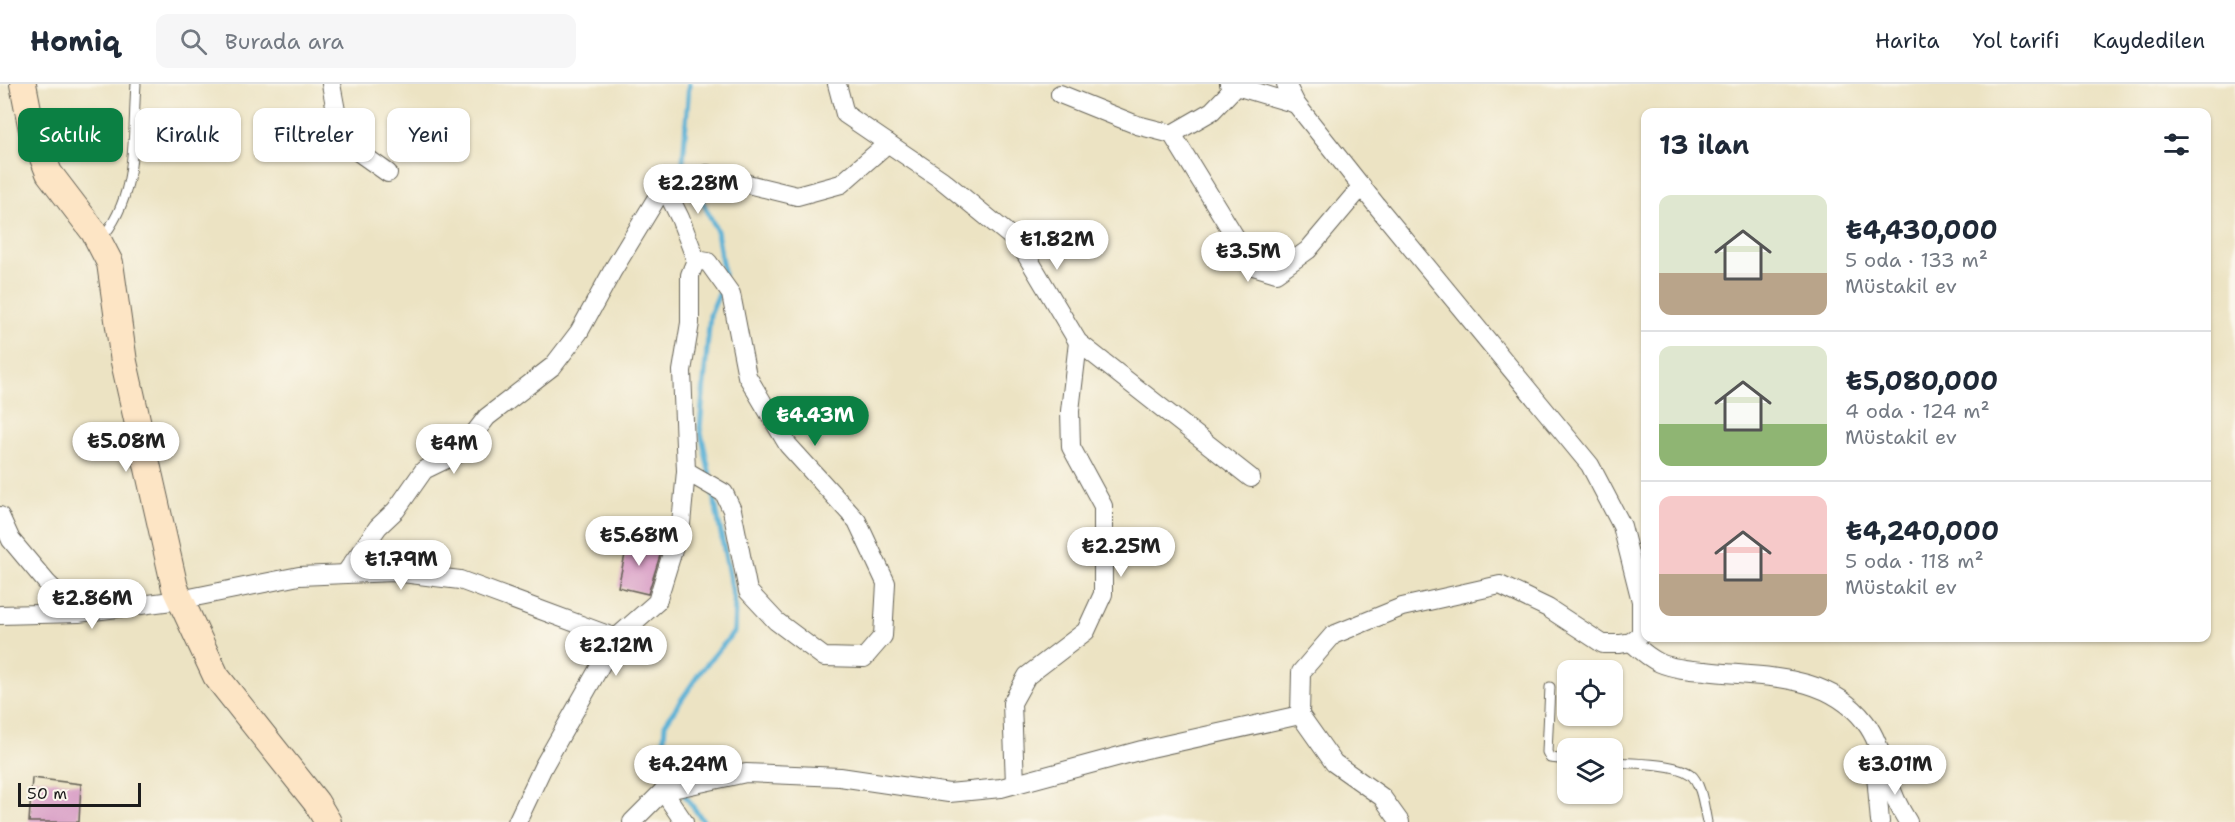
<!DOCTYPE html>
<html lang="tr">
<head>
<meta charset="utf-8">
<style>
  :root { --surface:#fff; --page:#f6f6f7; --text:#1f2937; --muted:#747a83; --line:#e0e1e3; --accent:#0b8043 }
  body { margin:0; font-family:"Shantell Sans",sans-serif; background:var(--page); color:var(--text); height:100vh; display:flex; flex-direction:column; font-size:22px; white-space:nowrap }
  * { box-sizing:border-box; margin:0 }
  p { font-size:20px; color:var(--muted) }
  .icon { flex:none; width:33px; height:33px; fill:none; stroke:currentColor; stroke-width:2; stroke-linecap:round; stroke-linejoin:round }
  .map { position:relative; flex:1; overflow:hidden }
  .side { position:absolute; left:1641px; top:24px; width:570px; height:534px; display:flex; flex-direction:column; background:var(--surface); border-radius:12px; box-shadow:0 2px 4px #0004 }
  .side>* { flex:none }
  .banner { position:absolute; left:18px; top:24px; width:570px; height:54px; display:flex; gap:12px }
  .fabs { position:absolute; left:1557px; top:576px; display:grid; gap:12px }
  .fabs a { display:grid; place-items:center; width:66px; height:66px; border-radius:12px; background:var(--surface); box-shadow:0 2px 4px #0004; font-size:30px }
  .scale { position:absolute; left:18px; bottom:15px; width:123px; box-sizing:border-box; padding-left:6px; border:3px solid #1c1c1c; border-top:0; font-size:16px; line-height:21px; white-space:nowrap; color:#1c1c1c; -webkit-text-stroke:4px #fbf7ec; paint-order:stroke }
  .price { position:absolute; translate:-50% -51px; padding:0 14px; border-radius:21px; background:#fff; color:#222; font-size:20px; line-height:39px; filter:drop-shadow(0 2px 3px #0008) }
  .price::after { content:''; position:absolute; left:50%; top:36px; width:18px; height:14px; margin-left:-9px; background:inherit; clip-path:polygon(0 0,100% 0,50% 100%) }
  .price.current { background:var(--accent); color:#fff }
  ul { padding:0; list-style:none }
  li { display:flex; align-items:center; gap:18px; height:150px; padding:0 18px }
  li+li { border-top:2px solid var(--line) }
  li span { display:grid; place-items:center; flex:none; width:168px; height:120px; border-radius:12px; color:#555 }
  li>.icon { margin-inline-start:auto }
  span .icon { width:72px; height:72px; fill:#fffc; stroke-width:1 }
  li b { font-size:26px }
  h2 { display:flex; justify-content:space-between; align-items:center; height:72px; padding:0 18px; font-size:26px }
  .tag { padding:0 21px; border-radius:12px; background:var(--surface); box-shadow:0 2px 4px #0004; font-size:21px; line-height:54px }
  .tag.current { background:var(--accent); color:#fff }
  header { display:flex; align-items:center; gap:36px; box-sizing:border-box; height:84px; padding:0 30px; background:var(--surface); border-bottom:2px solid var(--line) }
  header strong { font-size:28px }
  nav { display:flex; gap:33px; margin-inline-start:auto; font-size:21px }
  .search { width:420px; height:54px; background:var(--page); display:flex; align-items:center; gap:15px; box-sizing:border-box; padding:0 21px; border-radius:12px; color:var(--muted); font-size:22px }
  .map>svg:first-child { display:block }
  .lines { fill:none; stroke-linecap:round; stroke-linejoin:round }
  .stream { stroke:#59b1d6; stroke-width:5 }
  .building { fill:#daa2c7 }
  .lane-casing { stroke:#656256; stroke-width:11 }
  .street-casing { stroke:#656256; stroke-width:20 }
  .secondary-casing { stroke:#656256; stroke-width:28 }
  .lane { stroke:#fff; stroke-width:9 }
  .street { stroke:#fff; stroke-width:18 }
  .secondary { stroke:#fde5c5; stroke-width:26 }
</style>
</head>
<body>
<header>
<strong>Homiq</strong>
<div class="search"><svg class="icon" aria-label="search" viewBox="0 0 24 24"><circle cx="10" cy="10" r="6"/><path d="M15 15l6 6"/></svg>Burada ara</div>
<nav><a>Harita</a><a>Yol tarifi</a><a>Kaydedilen</a></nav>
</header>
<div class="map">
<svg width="2235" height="738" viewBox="0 0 2235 738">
  <rect width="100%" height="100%" fill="#fbf7ec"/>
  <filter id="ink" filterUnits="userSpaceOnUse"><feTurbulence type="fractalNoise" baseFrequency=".0167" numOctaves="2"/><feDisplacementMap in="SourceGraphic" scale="12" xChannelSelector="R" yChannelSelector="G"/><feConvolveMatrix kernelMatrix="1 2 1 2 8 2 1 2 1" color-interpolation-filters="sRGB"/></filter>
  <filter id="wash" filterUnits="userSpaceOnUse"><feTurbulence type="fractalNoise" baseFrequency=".008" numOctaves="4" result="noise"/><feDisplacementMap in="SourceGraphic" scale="24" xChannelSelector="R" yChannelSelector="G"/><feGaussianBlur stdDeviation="1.35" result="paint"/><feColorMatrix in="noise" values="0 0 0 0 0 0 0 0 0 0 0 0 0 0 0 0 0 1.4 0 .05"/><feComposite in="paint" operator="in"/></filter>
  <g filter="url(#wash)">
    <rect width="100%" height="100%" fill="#ece3c3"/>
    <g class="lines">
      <g class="stream">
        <polyline points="689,0 683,78 717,147 724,191"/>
        <polyline points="711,396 700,344 710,231 721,205"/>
        <polyline points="704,738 673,695 664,655 665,640 701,587 734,548 735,522 713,408"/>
      </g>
    </g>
    <g id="blocks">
      <g class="building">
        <polygon points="628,457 662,465 648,510 618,503"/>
        <polygon points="32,694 81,700 79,738 29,738"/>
      </g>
    </g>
  </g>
  <g filter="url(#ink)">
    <use href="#blocks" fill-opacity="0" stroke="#656256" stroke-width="1.5"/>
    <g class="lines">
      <defs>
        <g id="lane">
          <path d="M100 156C139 112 132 54 136 0"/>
          <polyline points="1550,603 1547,668 1550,674 1568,676"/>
          <path d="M1612 678C1631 679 1675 679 1690 690 1702 699 1704 725 1707 738"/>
        </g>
        <g id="street">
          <polyline points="331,0 339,43 357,67 388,89"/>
          <polyline points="837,0 845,30 942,96 1019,159 1078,258 1251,394"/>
          <polyline points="1229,0 1296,20"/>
          <polyline points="1286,0 1296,20 1377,122 1590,381 1622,442 1641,517 1641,550 1631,558 1620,560 1603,560 1548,524 1500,501 1402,523 1333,551 1301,588 1300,631 1334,679 1382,713 1400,738"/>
          <polyline points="1060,10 1137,41 1172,50 1212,27 1236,2"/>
          <polyline points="1172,50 1253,182 1276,189 1308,166 1362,102"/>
          <polyline points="664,102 680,134 696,176"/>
          <polyline points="0,432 11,456 47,499 78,529"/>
          <polyline points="345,490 378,443 396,426 424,386 459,369 487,333 553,282 579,248 613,186 664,102 707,90 797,112 841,100 888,59"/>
          <polyline points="0,531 78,529 180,516 299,492 394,488 460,496 616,554"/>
          <path d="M1631 558C1640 566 1649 574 1660 579 1674 585 1691 586 1705 587 1762 594 1826 588 1865 638 1879 656 1882 676 1889 697 1893 712 1900 725 1908 738"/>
          <polyline points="1015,700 1012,619 1027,592 1086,547 1103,510 1103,422 1071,363 1070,327 1078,258"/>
          <polyline points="663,707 684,738"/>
          <polyline points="517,738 543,683 616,554 657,518 681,440 686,387 682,287 690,239 690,191 696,176 708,178 731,210 747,292 788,361 857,437 886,499 883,552 864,574 824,573 776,537 748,507 732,426 724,409 686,387"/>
          <polyline points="632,738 663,707 746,689 840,693 949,709 1001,704 1142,666 1300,631"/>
          <polyline points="1880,738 1876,691 1884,677"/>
        </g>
        <polyline id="secondary" points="23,0 32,46 49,89 94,148 110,179 124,278 175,504 216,592 316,718 328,738"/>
      </defs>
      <use href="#lane" class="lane-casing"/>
      <use href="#street" class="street-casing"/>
      <use href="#secondary" class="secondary-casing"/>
      <use href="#lane" class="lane"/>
      <use href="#street" class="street"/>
      <use href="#secondary" class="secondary"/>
    </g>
  </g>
</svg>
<div class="fabs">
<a><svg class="icon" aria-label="locate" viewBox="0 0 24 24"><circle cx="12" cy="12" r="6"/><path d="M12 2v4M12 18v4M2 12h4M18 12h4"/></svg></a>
<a><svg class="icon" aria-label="layers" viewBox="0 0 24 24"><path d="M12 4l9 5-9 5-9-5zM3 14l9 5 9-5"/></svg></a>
</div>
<div class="scale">50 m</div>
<b class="price" style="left:698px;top:131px">₺2.28M</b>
<b class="price" style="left:1057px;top:187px">₺1.82M</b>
<b class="price" style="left:1248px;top:199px">₺3.5M</b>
<b class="price current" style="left:815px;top:363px">₺4.43M</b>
<b class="price" style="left:126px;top:389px">₺5.08M</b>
<b class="price" style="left:454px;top:391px">₺4M</b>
<b class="price" style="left:639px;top:483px">₺5.68M</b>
<b class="price" style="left:1121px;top:494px">₺2.25M</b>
<b class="price" style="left:401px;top:507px">₺1.79M</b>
<b class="price" style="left:92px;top:546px">₺2.86M</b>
<b class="price" style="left:616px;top:593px">₺2.12M</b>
<b class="price" style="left:688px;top:712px">₺4.24M</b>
<b class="price" style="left:1895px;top:712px">₺3.01M</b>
<div class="banner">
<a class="tag current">Satılık</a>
<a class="tag">Kiralık</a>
<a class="tag">Filtreler</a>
<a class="tag">Yeni</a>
</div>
<section class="side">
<h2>13 ilan<svg class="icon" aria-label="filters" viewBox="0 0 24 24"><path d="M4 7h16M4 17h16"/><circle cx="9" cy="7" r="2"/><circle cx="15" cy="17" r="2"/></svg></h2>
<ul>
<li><span style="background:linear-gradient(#dfe7d0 65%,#b9a48a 0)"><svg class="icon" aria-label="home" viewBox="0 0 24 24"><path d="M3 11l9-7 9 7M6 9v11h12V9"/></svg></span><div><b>₺4,430,000</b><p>5 oda · 133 m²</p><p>Müstakil ev</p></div></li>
<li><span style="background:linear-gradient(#dfe7d0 65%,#8fb573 0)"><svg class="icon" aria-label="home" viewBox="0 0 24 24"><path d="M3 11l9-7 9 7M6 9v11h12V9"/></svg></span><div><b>₺5,080,000</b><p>4 oda · 124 m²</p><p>Müstakil ev</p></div></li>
<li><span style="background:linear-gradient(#f6c9c9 65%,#b9a48a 0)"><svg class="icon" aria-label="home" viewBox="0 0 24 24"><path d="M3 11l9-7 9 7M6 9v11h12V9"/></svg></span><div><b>₺4,240,000</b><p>5 oda · 118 m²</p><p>Müstakil ev</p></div></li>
</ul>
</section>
</div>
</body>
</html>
